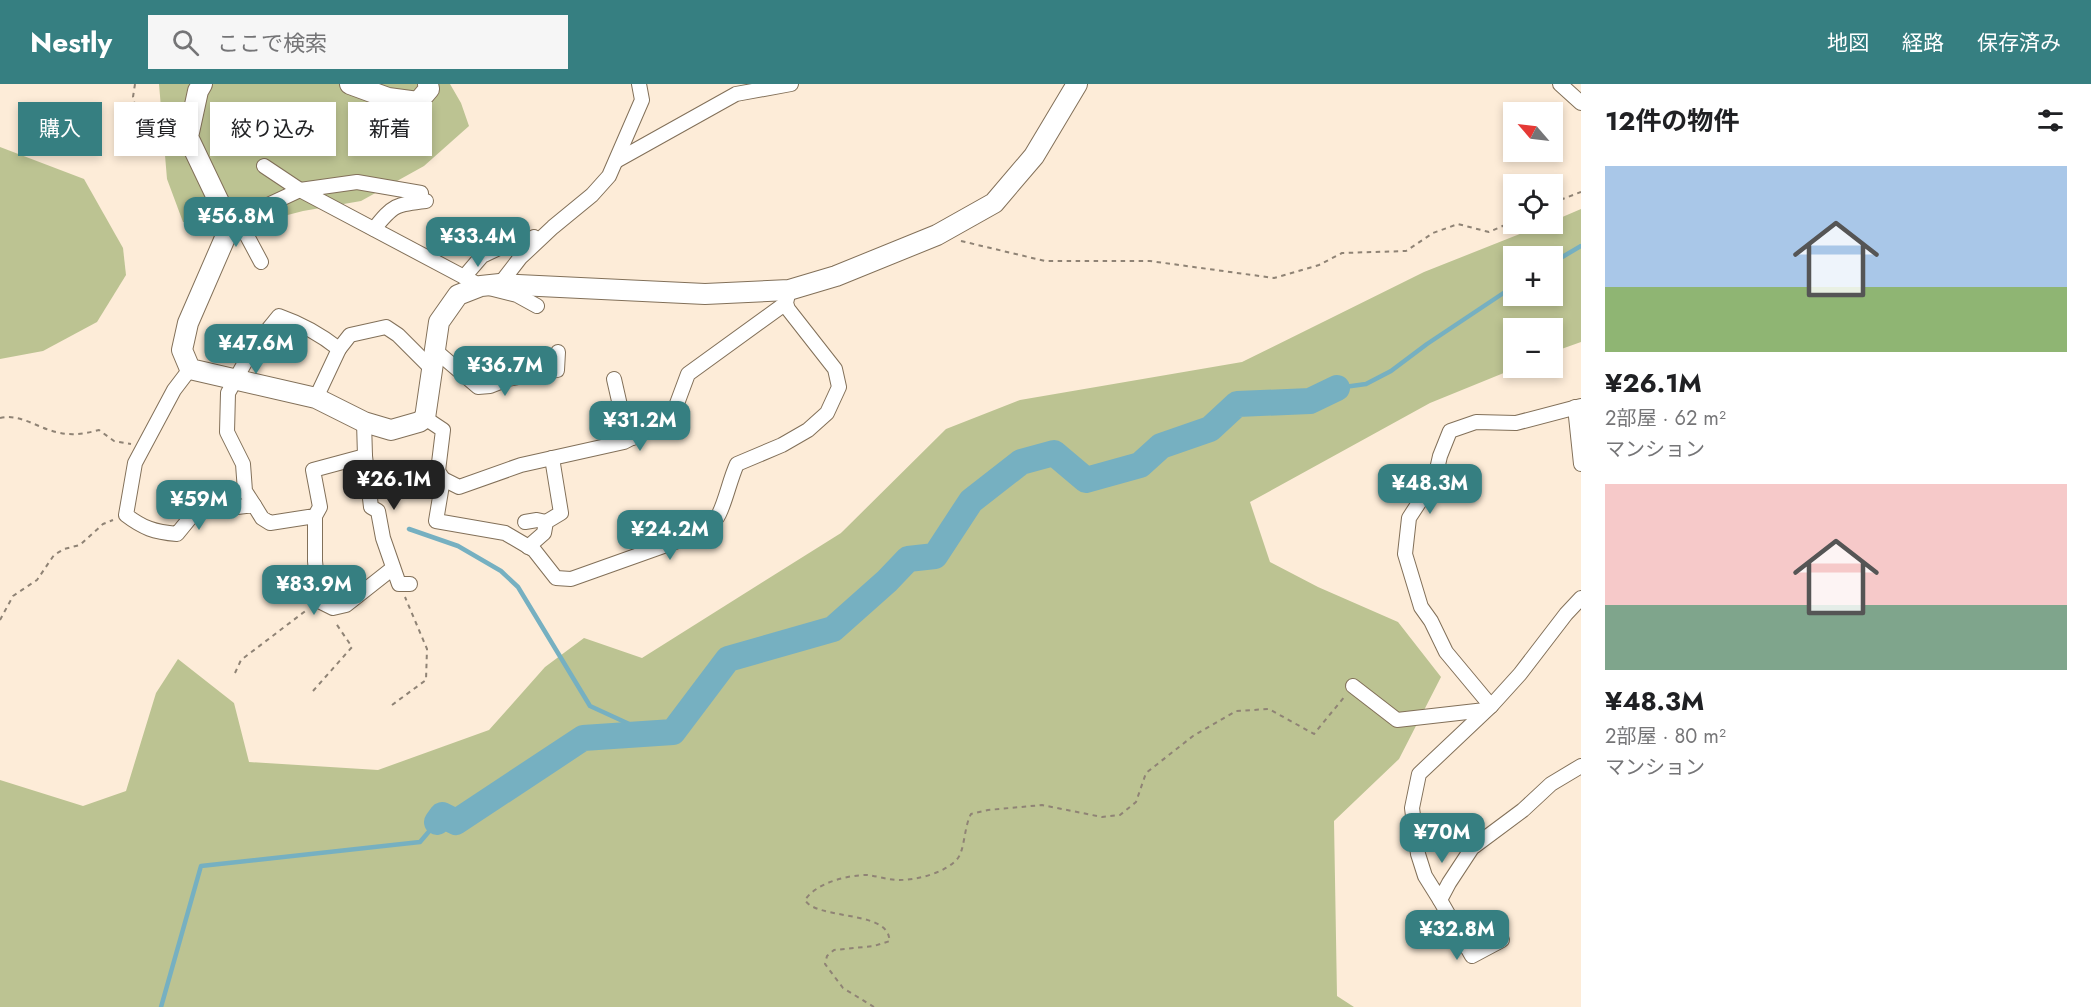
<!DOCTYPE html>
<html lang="ja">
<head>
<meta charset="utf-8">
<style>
  :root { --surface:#fff; --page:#f6f6f6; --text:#202124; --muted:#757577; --accent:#367f81 }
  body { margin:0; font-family:Jost,"Noto Sans JP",sans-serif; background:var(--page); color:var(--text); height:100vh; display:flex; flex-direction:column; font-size:22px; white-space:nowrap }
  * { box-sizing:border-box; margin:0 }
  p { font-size:20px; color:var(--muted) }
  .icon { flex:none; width:33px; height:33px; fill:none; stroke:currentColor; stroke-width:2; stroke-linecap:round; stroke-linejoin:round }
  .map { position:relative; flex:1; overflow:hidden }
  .drawer { display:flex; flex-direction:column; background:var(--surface); width:510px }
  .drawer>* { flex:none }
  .guide { position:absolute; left:18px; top:18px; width:570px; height:54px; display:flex; gap:12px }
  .needle { width:39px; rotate:298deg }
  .fabs { position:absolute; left:1503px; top:18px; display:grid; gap:12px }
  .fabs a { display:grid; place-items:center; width:60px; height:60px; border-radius:0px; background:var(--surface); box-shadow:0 3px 9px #0003; font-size:30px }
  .price { position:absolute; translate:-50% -51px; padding:0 14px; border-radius:12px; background:var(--accent); color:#fff; font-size:20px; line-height:39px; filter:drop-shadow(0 2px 3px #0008) }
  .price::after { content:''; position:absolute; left:50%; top:36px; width:18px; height:14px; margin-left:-9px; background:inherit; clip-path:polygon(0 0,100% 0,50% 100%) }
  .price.on { background:#222; color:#fff }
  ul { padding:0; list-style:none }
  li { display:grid; align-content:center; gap:12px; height:318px; padding:0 24px }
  li span { display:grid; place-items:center; height:186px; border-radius:0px; color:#555 }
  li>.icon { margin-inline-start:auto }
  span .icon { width:108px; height:108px; fill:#fffc; stroke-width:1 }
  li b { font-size:26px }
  h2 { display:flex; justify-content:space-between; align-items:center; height:72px; padding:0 24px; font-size:26px }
  .pill { padding:0 21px; border-radius:0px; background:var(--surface); box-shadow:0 3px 9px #0003; font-size:21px; line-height:54px }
  .pill.on { background:var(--accent); color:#fff }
  header { display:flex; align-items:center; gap:36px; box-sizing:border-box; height:84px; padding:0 30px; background:var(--accent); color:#fff }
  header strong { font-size:28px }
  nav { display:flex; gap:33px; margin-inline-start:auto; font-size:21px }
  .search { width:420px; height:54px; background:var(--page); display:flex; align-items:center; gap:15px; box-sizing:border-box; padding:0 21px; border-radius:0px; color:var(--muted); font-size:22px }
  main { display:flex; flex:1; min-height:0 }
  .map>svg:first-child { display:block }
  .forest { fill:#bcc392; fill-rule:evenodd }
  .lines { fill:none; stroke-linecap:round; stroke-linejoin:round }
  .stream { stroke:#76b0c1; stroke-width:4.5 }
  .river { stroke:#76b0c1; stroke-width:26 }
  .street-casing { stroke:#827059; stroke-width:16 }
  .secondary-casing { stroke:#827059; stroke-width:22 }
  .path { stroke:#8f8375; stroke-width:2; stroke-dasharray:4.5 4.5; stroke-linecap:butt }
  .street { stroke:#fff; stroke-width:14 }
  .secondary { stroke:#fff; stroke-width:20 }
</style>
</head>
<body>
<header>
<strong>Nestly</strong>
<div class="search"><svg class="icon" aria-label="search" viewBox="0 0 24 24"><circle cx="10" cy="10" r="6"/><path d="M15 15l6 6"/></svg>ここで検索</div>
<nav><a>地図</a><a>経路</a><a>保存済み</a></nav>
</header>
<main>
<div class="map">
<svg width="1581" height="923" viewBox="0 0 1581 923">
  <rect width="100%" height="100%" fill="#fdecd8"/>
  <g class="forest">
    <polygon points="159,0 450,0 461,19 469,42 424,82 361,117 303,127 257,139 183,138 167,95"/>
    <polygon points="0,63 84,95 123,164 126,191 97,238 43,267 0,275"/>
    <path d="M1581 125V258L1553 268 1552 244H1514V284H1516L1430 319 1250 418 1270 478 1318 503 1398 538 1441 593 1399 675 1334 737 1337 912 1354 923H0V696L83 722 126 707 156 609 178 575 234 619 249 678 378 686 489 646 545 583 584 554 642 574 841 449 946 345 1020 316 1242 278 1424 188 1545 140H1552L1553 137ZM1514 172H1552V212H1514Z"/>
  </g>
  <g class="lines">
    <g class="stream">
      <polyline points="1552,179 1581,162"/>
      <polyline points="1337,304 1366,300 1391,287 1427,260 1514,202"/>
      <polyline points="409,445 458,462 501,487 518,503 590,622 651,650"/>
      <polyline points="161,923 201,782 420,758 437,738"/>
    </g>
    <polyline class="river" points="437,738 442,731 456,738 583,654 673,648 728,575 833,545 887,497 908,475 935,472 971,417 1021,378 1054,369 1086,396 1140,381 1161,362 1210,345 1237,320 1310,317 1337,304"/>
    <defs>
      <g id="street">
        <polyline points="1560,0 1581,19"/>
        <polyline points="616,77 736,10 791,0"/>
        <polyline points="264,82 300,106 481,202 517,211 537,222"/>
        <polyline points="238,135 261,178"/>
        <path d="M374 145C393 121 396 120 426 117"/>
        <polyline points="228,147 238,135 300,106 357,98 421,109"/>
        <polyline points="464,193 482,172 501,163 516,163 534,153"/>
        <polyline points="500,200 520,174 553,143 592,111 609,92 642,16 639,0"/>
        <polyline points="339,265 350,251 386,243 398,251 432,285"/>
        <polyline points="436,267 478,303 490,302 508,295 557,286 558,268"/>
        <path d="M190 285 174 306 135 379 126 431C143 444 154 448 177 450L195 428 254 421 262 434 270 439 315 432 320 423 313 386 365 372 364 338"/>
        <polyline points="614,295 624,339 633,354"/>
        <polyline points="1575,323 1581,380"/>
        <path d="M425 334 443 346 438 387 443 395 436 437 505 449 534 466 556 494 571 495 689 453C699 447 714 441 719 430 726 416 730 395 737 380L782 361 808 346 827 329 839 303 835 285 788 225 786 219 789 206"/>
        <polyline points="365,372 371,423 378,427 383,454 399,500 410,500"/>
        <polyline points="443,395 459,403 521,381 624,358 672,333 688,290 786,219"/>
        <path d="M254 421 245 407 243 380 227 348 228 309 253 264 279 232C302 240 320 250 339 265L316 314"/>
        <polyline points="315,432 315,477 319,517 333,524 346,521 393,484"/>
        <polyline points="525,438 537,436 546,438"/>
        <polyline points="528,463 544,449 546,438 561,429 552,374"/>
        <polyline points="1581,514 1566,530 1520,590 1491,622 1419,690 1412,724 1418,770 1425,792 1440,816 1449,799 1472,764 1523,726 1551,700 1581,682"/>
        <polyline points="1353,602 1397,636 1485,626"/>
        <polyline points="1491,622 1446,568 1431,537 1421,523 1405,470 1409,434 1435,394 1440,372 1450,347 1476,338 1516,339 1581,322"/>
        <polyline points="1440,816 1472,872 1502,856"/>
      </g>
      <g id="secondary">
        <polyline points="202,0 198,7 188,53 219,118 228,147 188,239 182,266 190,285 316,314 364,338 391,346 419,338 425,334 439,238 458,211 481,202 500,200 705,210 789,206 836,192 937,151 994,119 1034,72 1077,0"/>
        <polyline points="350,0 388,14 418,18 429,5 428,0"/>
      </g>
    </defs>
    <use href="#street" class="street-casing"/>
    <use href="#secondary" class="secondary-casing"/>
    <g class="path">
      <polyline points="135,0 133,13 137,31 151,41 173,48"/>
      <polyline points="1552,119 1581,108"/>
      <polyline points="961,157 1045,177 1150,177 1274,194 1319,181 1342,169 1406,167 1433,149 1458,140 1489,148 1514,137"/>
      <path d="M0 334C19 329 38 344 56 348 71 352 84 350 99 346L114 357 131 360"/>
      <polyline points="0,536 13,512 37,496 54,471 64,465 80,461 103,440 113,436"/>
      <polyline points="235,589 241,576 308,525"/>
      <polyline points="313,607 352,563 335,538"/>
      <polyline points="392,621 426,596 427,565 405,513"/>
      <path d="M874 923 843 904 825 880 827 872 834 866 874 862 890 857C889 854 889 851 887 848 876 828 815 834 805 816 816 799 847 791 867 791 877 792 888 796 899 796 917 796 946 789 958 774 965 764 964 743 971 730L988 726 1042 721 1102 733 1120 731 1136 718 1146 689 1193 652 1236 627 1269 625 1314 650 1345 612"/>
    </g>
    <use href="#street" class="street"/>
    <use href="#secondary" class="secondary"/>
  </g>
</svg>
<div class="fabs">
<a><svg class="needle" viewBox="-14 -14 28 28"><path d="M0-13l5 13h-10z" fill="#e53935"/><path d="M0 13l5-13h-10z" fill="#757577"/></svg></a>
<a><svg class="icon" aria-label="locate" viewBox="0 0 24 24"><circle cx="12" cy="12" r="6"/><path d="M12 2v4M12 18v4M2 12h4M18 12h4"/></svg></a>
<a>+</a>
<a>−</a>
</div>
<b class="price" style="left:236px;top:164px">¥56.8M</b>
<b class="price" style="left:478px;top:184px">¥33.4M</b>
<b class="price" style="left:256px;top:291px">¥47.6M</b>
<b class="price" style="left:505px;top:313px">¥36.7M</b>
<b class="price" style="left:640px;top:368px">¥31.2M</b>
<b class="price on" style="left:394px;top:427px">¥26.1M</b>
<b class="price" style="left:1430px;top:431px">¥48.3M</b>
<b class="price" style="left:199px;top:447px">¥59M</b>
<b class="price" style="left:670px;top:477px">¥24.2M</b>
<b class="price" style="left:314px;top:532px">¥83.9M</b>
<b class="price" style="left:1442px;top:780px">¥70M</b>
<b class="price" style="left:1457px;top:877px">¥32.8M</b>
<div class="guide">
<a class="pill on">購入</a>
<a class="pill">賃貸</a>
<a class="pill">絞り込み</a>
<a class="pill">新着</a>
</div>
</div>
<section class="drawer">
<h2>12件の物件<svg class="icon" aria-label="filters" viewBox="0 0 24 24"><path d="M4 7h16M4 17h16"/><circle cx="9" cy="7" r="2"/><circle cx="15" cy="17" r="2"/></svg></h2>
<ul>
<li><span style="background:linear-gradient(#a9c7e8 65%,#8fb573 0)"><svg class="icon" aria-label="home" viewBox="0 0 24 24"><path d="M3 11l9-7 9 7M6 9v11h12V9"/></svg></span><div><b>¥26.1M</b><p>2部屋 · 62 m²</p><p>マンション</p></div></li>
<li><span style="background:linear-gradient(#f6c9c9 65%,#7fa58c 0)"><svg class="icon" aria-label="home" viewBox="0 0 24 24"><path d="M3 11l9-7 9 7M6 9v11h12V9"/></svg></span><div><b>¥48.3M</b><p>2部屋 · 80 m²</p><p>マンション</p></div></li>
</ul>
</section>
</main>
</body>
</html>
